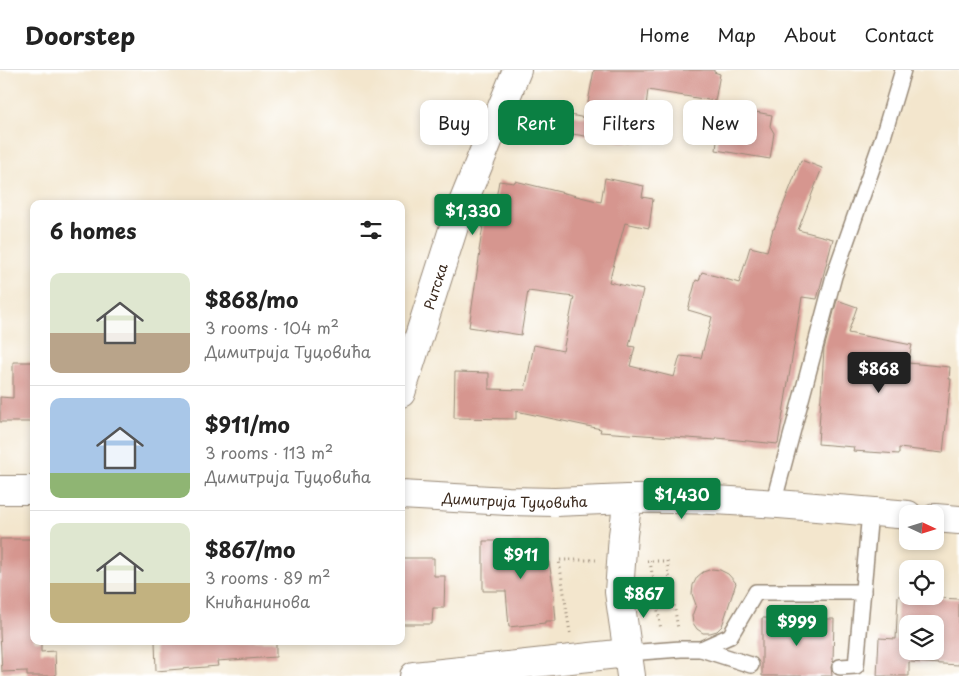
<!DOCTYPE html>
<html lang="en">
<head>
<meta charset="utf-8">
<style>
  :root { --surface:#fff; --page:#f2f2f2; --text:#222; --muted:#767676; --line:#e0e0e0; --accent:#0b8043 }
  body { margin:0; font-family:"Playpen Sans",sans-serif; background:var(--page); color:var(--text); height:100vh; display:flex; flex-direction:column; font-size:19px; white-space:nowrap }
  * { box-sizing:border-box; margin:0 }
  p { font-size:16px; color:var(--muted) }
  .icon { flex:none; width:28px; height:28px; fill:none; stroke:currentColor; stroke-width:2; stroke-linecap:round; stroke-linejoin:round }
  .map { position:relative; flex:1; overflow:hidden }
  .panel { position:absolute; left:30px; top:130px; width:375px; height:445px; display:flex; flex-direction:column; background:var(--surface); border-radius:10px; box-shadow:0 2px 8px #0003 }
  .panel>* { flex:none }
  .hud { position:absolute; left:420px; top:30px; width:464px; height:45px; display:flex; gap:10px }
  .needle { width:32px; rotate:94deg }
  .fabs { position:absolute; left:899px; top:435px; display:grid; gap:10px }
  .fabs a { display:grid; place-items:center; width:45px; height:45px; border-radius:10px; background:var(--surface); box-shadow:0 2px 8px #0003; font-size:25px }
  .price { position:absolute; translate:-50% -42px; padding:0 11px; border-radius:5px; background:var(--accent); color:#fff; font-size:16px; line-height:32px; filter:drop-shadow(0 1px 2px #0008) }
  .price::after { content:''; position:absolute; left:50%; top:30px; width:15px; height:11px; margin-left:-8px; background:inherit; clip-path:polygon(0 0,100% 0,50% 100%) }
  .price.current { background:#222; color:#fff }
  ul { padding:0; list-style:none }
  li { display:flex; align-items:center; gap:15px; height:125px; padding:0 20px }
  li+li { border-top:1px solid var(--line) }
  li span { display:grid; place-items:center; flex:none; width:140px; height:100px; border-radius:10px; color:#555 }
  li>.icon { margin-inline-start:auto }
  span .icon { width:60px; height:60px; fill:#fffc; stroke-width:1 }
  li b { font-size:21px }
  h2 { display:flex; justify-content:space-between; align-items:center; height:60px; padding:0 20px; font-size:21px }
  .pill { padding:0 18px; border-radius:10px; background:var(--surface); box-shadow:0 2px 8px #0003; font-size:18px; line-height:45px }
  .pill.current { background:var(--accent); color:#fff }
  header { display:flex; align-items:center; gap:30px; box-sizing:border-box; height:70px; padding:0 25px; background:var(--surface); border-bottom:1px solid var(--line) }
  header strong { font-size:24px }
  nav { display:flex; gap:28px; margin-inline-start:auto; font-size:18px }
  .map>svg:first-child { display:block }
  .building { fill:#d6968f; fill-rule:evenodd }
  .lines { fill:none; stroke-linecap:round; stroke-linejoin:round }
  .service-casing { stroke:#978876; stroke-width:18 }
  .minor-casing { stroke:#978876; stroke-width:30 }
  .tertiary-casing { stroke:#978876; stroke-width:30 }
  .secondary-casing { stroke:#978876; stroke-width:30 }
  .path { stroke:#978876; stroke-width:3; stroke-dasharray:1 4; stroke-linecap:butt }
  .service { stroke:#fff; stroke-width:15 }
  .minor { stroke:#fff; stroke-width:28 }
  .tertiary { stroke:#fff; stroke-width:28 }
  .secondary { stroke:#fff; stroke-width:28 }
  .labels { text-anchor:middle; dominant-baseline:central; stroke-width:5; stroke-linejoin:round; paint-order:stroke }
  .street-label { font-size:14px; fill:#3b2a1e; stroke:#fff }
</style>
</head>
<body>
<header>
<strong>Doorstep</strong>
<nav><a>Home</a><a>Map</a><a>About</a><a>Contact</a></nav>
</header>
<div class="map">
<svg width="959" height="606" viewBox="0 0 959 606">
  <rect width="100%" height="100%" fill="#fff"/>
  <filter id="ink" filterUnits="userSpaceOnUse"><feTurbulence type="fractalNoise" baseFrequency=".02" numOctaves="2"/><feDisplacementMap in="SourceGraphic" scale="10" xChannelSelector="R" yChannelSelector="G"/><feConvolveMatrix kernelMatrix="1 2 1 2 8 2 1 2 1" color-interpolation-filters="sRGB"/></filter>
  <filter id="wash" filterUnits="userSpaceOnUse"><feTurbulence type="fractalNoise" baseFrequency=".0096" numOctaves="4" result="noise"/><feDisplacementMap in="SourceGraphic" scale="20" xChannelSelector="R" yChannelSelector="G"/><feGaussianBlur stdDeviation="1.12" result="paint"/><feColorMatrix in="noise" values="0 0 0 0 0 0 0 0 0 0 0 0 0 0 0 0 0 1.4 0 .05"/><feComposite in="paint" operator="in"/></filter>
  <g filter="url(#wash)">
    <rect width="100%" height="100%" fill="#f3e6cd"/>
    <g id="blocks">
      <g class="building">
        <polygon points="594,0 714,0 714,2 720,4 715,31 648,20 646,36 642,35 638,61 630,59 628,73 523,56 527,36 585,48"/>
        <polygon points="717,35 772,45 770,56 774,63 770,89 716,80 718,63 714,54"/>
        <polygon points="801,90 822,98 798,160 833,169 817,229 802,227 778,374 717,368 716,370 600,362 601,359 516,341 516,349 454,348 455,302 489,303 489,319 525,320 534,275 563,281 574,227 528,221 521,265 469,257 480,182 479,181 487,131 495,134 499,111 514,113 515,111 601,132 605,108 644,116 642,127 653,129 649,158 625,153 609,212 643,220 629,276 635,277 630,296 674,307 680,286 701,288 712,247 688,240 696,210 699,211 702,202 739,213 750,177 767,181 773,159 774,159"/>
        <polygon points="837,230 857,237 848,263 912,275 908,293 950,297 949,309 951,309 943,383 899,378 899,384 853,381 854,377 818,374 824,279"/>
        <polygon points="13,292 33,292 34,352 0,352 0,327 13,328"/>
        <polygon points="0,469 34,469 34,571 41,571 41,582 55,581 56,606 27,606 27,601 2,602 0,563"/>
        <polygon points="483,471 540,471 546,476 553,515 556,551 545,551 545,553 509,557 506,521 483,521"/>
        <polygon points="401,488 434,488 434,506 445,506 444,538 433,538 432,554 401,554"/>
        <polygon points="712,499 720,500 728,504 736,513 722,556 717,561 710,563 703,563 697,559 693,553 692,546 696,535 692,524 693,515 697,507 703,502"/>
        <path d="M898 526 959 529V595L909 592V606H877L879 568 896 569ZM908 554H935V581H908Z"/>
        <polygon points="762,548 834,549 833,592 831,597 832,606 762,606"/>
        <polygon points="155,571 276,571 276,587 217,591 218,596 156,601"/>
      </g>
    </g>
  </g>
  <g filter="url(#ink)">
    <use href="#blocks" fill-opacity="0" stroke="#978876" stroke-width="1"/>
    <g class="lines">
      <defs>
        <g id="service">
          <polyline points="773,434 834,206 883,67 903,0"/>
          <polyline points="701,579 730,566 756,522 863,522"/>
          <polyline points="627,583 681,579 701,579 751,595"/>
          <polyline points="840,597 856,596 870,442"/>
        </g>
        <g id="minor">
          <path id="s1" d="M401 323 456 150 517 0"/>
          <polyline points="414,606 627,583"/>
        </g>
        <g id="tertiary">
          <polyline points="0,420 34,420"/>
          <path id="s2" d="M401 425 508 431 555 432 628 429"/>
        </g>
        <g id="secondary">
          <polyline points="935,448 959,450"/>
          <path d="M631 606 619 522 623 465 628 429C722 427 815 437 908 445"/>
        </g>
      </defs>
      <use href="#service" class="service-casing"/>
      <use href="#minor" class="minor-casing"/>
      <use href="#tertiary" class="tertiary-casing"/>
      <use href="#secondary" class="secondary-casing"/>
      <g class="path">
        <polyline points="647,491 667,491 678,559"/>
        <polyline points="650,491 661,560"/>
        <polyline points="570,563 559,490 596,490"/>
      </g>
      <use href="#service" class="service"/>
      <use href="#minor" class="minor"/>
      <use href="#tertiary" class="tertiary"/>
      <use href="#secondary" class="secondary"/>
    </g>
  </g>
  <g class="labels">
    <g class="street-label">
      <text stroke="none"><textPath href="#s1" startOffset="112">Ритска</textPath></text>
      <text stroke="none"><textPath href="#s2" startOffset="114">Димитрија Туцовића</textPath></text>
    </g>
  </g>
</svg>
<div class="fabs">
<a><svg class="needle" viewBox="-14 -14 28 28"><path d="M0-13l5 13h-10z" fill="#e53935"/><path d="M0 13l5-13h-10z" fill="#767676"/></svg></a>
<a><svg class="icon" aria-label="locate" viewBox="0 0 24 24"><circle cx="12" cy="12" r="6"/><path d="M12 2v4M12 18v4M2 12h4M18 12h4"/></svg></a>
<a><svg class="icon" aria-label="layers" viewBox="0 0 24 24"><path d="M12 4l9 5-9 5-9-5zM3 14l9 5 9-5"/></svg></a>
</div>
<b class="price" style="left:473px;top:166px">$1,330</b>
<b class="price current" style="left:879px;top:324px">$868</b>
<b class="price" style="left:682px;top:450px">$1,430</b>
<b class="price" style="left:521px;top:510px">$911</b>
<b class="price" style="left:644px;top:549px">$867</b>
<b class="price" style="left:797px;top:577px">$999</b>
<div class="hud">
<a class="pill">Buy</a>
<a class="pill current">Rent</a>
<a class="pill">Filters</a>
<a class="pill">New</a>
</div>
<section class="panel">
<h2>6 homes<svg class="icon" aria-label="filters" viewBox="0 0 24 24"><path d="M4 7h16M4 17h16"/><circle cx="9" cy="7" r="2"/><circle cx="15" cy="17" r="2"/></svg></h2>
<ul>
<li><span style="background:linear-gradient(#dfe7d0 60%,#b9a48a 0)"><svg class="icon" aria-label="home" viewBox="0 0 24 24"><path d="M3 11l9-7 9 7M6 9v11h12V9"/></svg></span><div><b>$868/mo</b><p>3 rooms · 104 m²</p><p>Димитрија Туцовића</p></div></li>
<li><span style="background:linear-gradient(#a9c7e8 75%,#8fb573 0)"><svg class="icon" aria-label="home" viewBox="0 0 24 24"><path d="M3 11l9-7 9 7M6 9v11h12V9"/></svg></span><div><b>$911/mo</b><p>3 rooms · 113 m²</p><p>Димитрија Туцовића</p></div></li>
<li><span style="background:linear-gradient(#dfe7d0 60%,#c2b280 0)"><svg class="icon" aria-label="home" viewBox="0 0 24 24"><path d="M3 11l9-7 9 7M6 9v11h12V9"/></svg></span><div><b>$867/mo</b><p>3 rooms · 89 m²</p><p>Книћанинова</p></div></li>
</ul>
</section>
</div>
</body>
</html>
